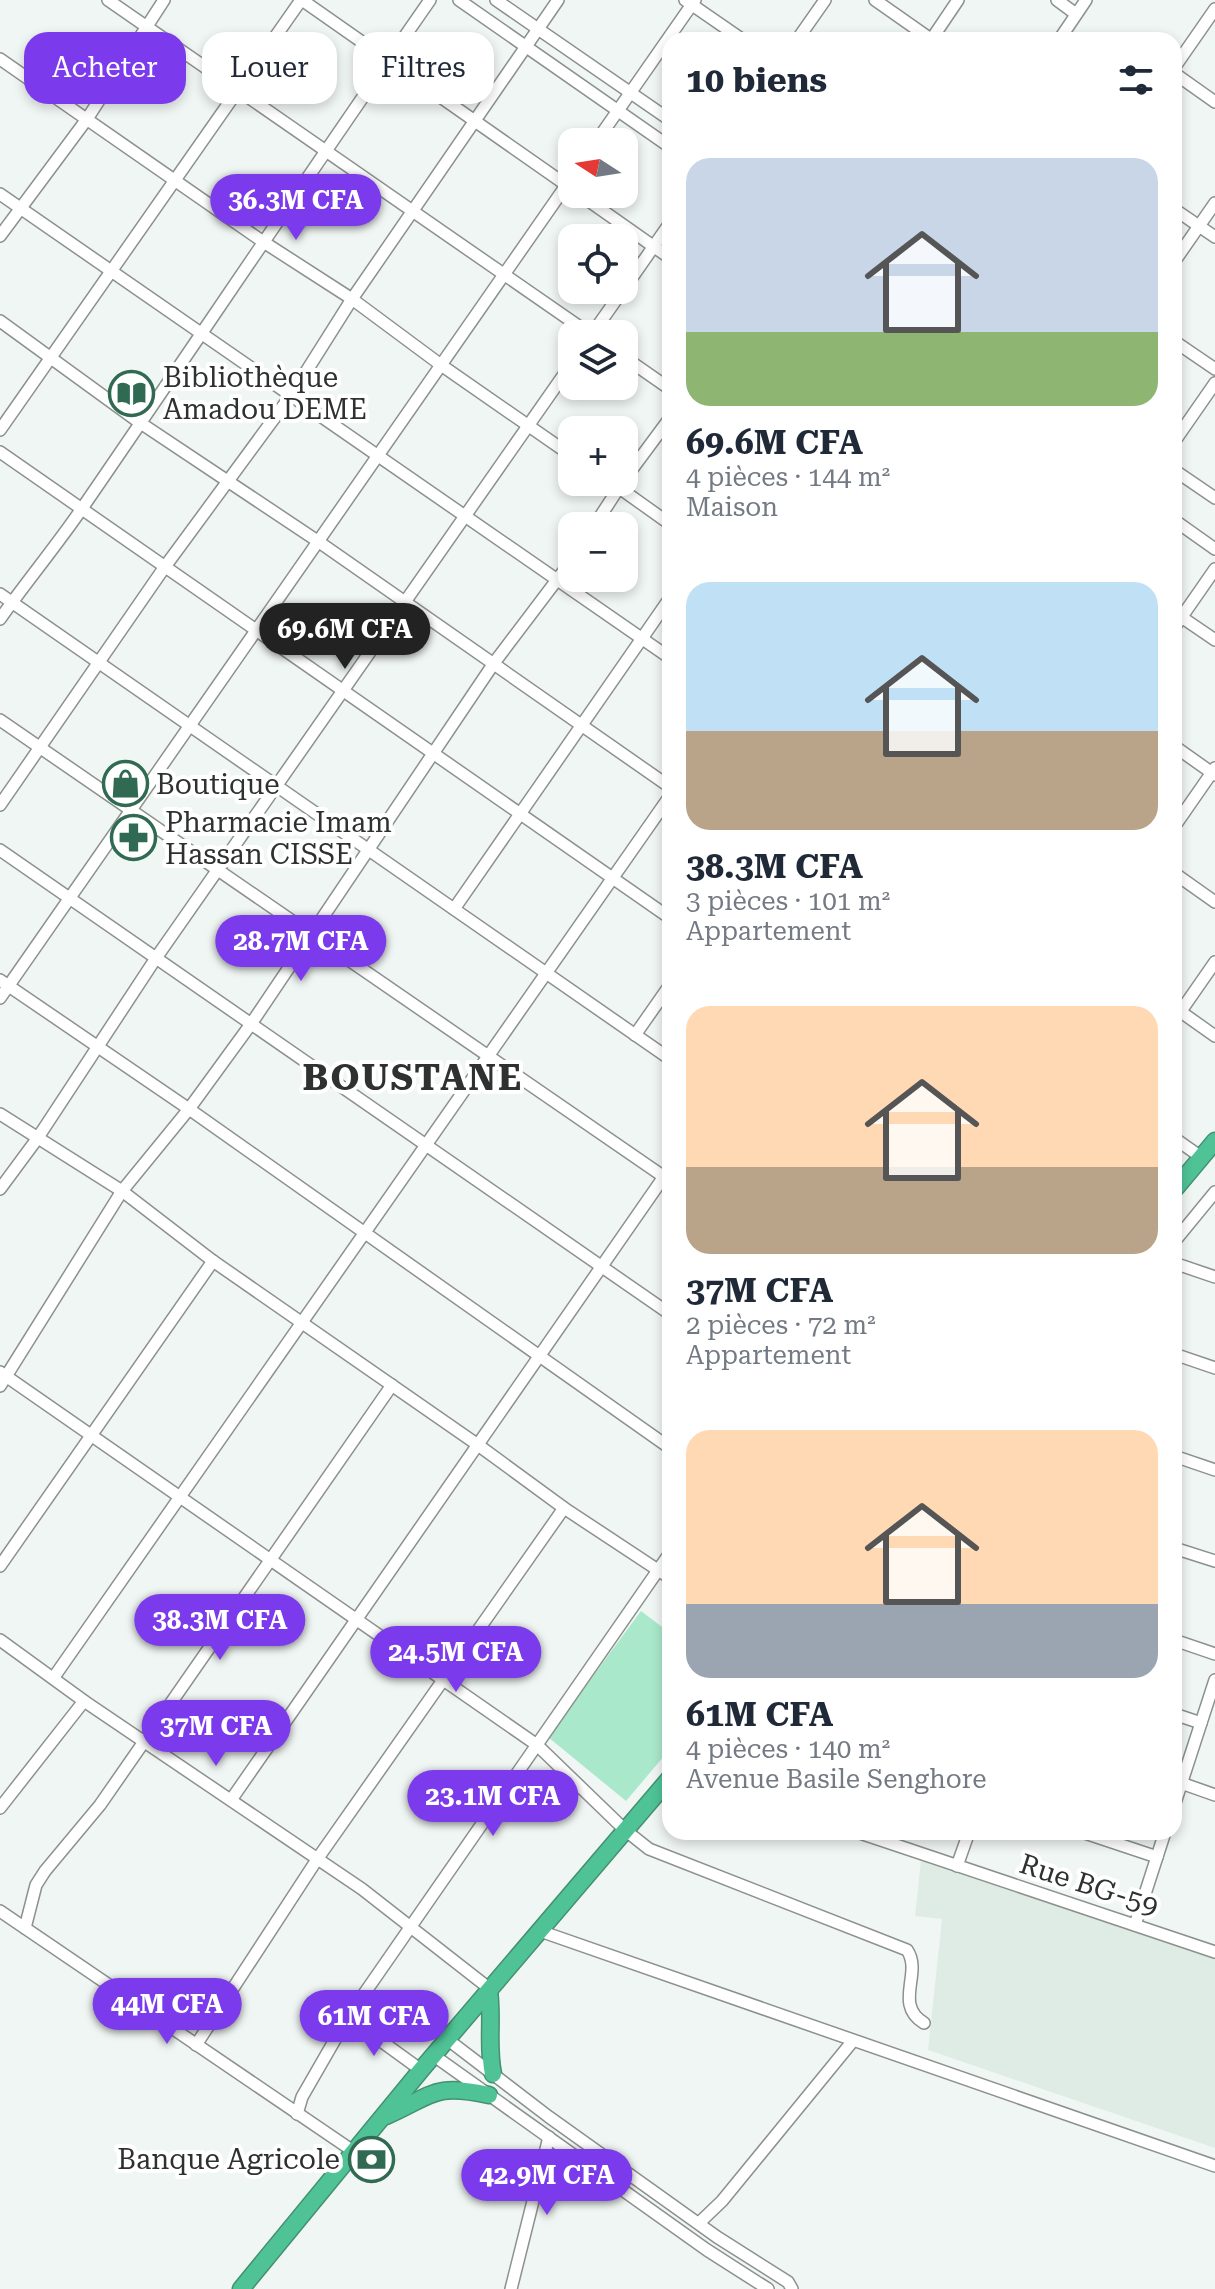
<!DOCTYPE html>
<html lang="fr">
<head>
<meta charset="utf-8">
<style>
  :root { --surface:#fff; --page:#f2f2f3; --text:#1f2937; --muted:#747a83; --accent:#7c3aed }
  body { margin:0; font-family:"Roboto Serif",serif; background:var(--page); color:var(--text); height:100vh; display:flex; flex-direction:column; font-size:30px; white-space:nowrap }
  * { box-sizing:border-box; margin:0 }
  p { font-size:26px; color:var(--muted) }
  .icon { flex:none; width:44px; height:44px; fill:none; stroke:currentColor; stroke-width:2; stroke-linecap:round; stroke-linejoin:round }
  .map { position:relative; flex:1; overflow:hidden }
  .side { position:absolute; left:662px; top:32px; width:520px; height:1808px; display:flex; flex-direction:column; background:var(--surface); border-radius:24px; box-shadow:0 4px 12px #0003 }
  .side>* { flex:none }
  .guide { position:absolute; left:24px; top:32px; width:518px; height:72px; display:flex; gap:16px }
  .needle { width:52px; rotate:282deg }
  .buttons { position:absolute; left:558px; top:128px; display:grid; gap:16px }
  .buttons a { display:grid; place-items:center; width:80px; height:80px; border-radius:16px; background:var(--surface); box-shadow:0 4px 12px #0003; font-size:40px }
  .price { position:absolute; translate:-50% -68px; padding:0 18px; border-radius:28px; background:var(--accent); color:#fff; font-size:26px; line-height:52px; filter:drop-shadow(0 2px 4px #0008) }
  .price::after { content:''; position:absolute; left:50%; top:48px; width:24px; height:18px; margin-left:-12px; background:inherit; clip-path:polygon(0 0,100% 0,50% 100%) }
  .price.on { background:#222; color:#fff }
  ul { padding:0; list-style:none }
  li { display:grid; align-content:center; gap:16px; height:424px; padding:0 24px }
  li span { display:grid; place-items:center; height:248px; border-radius:24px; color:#555 }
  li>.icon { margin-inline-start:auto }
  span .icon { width:144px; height:144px; fill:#fffc; stroke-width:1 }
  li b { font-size:34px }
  h2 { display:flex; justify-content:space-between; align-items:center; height:96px; padding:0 24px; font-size:34px }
  .pill { padding:0 28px; border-radius:24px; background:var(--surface); box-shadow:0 4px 12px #0003; font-size:28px; line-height:72px }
  .pill.on { background:var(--accent); color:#fff }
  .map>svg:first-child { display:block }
  .built { fill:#dfece5 }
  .green { fill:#aae8cb }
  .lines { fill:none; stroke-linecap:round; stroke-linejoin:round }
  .minor-casing { stroke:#8c918e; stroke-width:14 }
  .highway-casing { stroke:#449072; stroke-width:19 }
  .minor { stroke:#fff; stroke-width:11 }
  .highway { stroke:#4fc396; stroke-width:16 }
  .labels { text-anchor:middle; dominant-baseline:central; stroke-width:8; stroke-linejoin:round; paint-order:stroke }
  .poi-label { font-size:28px; fill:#2f3130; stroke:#fff; text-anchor:start }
  .street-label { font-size:28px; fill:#2f3130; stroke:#fff }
  .district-label { font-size:36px; font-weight:bold; letter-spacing:2px; fill:#2f3130; stroke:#fff }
</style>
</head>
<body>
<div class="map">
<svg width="1215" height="2289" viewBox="0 0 1215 2289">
  <rect width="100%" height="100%" fill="#f0f6f3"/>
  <polygon class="built" points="921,1861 1215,1959 1215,2148 928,2050 942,1919 915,1916"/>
  <polygon class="green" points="641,1611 670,1633 670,1749 626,1801 548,1737"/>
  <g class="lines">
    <defs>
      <g id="minor">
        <polyline points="108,0 590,334"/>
        <polyline points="302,0 572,189"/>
        <polyline points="459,0 670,147"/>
        <polyline points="496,0 670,120"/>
        <polyline points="685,0 743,40"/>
        <polyline points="875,0 932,40"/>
        <polyline points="1057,0 1076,14"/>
        <polyline points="797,40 825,0"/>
        <polyline points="931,40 958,0"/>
        <polyline points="1059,40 1086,0"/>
        <polyline points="0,59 262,241 352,299 441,365 572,456"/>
        <polyline points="1174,68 1215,9"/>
        <polyline points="1174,73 1215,102"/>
        <polyline points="596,142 695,0"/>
        <polyline points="0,194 670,658"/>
        <polyline points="579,194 670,258"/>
        <polyline points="1174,209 1215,237"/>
        <polyline points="0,236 87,119 164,0"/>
        <polyline points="1174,262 1215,203"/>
        <polyline points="624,289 670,223"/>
        <polyline points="0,321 139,422 319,542 670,787"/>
        <polyline points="592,334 623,290"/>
        <polyline points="1174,341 1215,369"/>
        <polyline points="624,357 670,389"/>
        <polyline points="0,430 301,0"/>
        <polyline points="1174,442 1215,383"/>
        <polyline points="0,452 670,918"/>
        <polyline points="1174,470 1215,498"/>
        <polyline points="624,480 670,418"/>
        <polyline points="611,482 670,524"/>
        <polyline points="1174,520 1215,549"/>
        <polyline points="594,526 622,483"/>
        <polyline points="0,594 670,1059"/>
        <polyline points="1174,612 1215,640"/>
        <path d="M0 619C27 581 57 545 83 507 199 338 313 168 430 0"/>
        <polyline points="1174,628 1215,569"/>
        <polyline points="0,720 670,1181"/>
        <polyline points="1174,746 1215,775"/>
        <polyline points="0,805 164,568 292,394 352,299 558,0"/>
        <polyline points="1174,827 1215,768"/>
        <polyline points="0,850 670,1314"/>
        <polyline points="1174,873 1215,902"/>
        <polyline points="454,909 670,598"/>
        <polyline points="0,980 189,1109 670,1448"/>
        <polyline points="0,998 572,177"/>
        <polyline points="1174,1007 1215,1036"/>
        <polyline points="1174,1021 1215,962"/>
        <polyline points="635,1035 670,985"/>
        <polyline points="0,1114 122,1191 213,1261 478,1445 564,1508 670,1578"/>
        <polyline points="1174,1138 1201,1157"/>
        <polyline points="0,1189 37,1139 156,958 572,363"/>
        <polyline points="1174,1242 1215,1192"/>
        <polyline points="1174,1263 1215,1277"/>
        <polyline points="1174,1354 1215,1368"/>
        <path d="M0 1372 537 1745 625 1830 649 1849 907 1950C923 1973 893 2004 924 2023"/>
        <polyline points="0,1386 122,1191 189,1109 251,1024 494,663 572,560"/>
        <polyline points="1174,1456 1215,1470"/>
        <polyline points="1174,1548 1215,1561"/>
        <polyline points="0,1566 213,1261"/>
        <polyline points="0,1640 84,1701 362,1889 490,1989"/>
        <polyline points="1174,1640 1215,1654"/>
        <polyline points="54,1677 670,796"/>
        <polyline points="1174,1714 1201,1723"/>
        <polyline points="1181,1783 1215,1795"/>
        <polyline points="231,1800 670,1168"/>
        <polyline points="1174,1806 1215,1680"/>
        <polyline points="0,1808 84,1701"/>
        <polyline points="857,1832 1215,1952"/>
        <polyline points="1082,1832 1157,1857"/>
        <polyline points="957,1866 969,1832"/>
        <polyline points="0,1911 353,2151"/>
        <polyline points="1135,1925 1165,1832"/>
        <polyline points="25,1928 36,1885 45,1871 100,1805 392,1385"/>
        <polyline points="540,1931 1215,2166"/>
        <polyline points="348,2017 421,2070"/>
        <polyline points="447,2039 549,2117 717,2237 788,2282 792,2289"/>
        <polyline points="196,2045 318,1858 564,1508"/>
        <polyline points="433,2055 707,2250 768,2289"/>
        <polyline points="297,2114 302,2097 348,2017 670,1553"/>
        <polyline points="699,2223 722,2201 852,2042"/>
        <polyline points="511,2289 549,2137"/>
      </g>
      <g id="highway">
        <polyline points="1174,1190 1215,1141"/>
        <path d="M489 1991C493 2019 487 2046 493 2074"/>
        <path d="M386 2116C434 2095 433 2083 489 2095"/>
        <polyline points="241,2289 421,2070 670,1778"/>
      </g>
    </defs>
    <use href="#minor" class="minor-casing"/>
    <use href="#highway" class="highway-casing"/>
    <use href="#minor" class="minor"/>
    <use href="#highway" class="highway"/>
  </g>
  <defs>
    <symbol id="library-ring" viewBox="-11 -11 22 22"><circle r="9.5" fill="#fff" stroke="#316a53" stroke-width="1.5"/><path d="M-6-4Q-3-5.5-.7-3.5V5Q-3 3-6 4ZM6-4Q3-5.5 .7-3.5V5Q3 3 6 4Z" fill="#316a53"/></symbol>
    <symbol id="shop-ring" viewBox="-11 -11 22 22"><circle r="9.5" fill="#fff" stroke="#316a53" stroke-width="1.5"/><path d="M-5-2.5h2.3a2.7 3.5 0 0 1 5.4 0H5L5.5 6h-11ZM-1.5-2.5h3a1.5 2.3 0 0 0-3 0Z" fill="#316a53"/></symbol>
    <symbol id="pharmacy-ring" viewBox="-11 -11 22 22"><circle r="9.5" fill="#fff" stroke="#316a53" stroke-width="1.5"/><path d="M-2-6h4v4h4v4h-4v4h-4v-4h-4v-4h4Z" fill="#316a53"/></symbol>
    <symbol id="bank-ring" viewBox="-11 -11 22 22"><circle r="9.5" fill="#fff" stroke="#316a53" stroke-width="1.5"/><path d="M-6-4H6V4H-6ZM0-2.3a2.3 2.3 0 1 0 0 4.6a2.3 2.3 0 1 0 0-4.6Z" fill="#316a53"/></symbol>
  </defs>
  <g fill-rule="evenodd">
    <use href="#library-ring" x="106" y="368" width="51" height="51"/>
    <use href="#shop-ring" x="100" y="758" width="51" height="51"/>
    <use href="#pharmacy-ring" x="108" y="812" width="51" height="51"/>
    <use href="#bank-ring" x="346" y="2134" width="51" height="51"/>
  </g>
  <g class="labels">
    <g class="poi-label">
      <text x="163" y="377">Bibliothèque<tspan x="163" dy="32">Amadou DEME</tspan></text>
      <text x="156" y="784">Boutique</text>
      <text x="165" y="822">Pharmacie Imam<tspan x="165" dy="32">Hassan CISSE</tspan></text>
      <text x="340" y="2159" text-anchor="end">Banque Agricole</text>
    </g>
    <g class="street-label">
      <text transform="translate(1089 1885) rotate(18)">Rue BG-59</text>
    </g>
    <g class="district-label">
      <text x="413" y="1078">BOUSTANE</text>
    </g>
  </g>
</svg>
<div class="buttons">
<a><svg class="needle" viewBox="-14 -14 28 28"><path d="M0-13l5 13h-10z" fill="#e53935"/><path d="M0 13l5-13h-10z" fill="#747a83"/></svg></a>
<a><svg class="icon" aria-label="locate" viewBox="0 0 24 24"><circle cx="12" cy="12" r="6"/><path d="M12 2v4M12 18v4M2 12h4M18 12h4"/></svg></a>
<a><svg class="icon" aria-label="layers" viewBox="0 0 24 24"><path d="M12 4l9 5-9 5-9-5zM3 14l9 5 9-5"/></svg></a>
<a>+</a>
<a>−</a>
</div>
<b class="price" style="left:296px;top:242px">36.3M CFA</b>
<b class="price on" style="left:345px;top:671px">69.6M CFA</b>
<b class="price" style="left:301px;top:983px">28.7M CFA</b>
<b class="price" style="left:220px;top:1662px">38.3M CFA</b>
<b class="price" style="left:456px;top:1694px">24.5M CFA</b>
<b class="price" style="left:216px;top:1768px">37M CFA</b>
<b class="price" style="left:493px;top:1838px">23.1M CFA</b>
<b class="price" style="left:167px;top:2046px">44M CFA</b>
<b class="price" style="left:374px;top:2058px">61M CFA</b>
<b class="price" style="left:547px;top:2217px">42.9M CFA</b>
<div class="guide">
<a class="pill on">Acheter</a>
<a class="pill">Louer</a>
<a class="pill">Filtres</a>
</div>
<section class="side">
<h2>10 biens<svg class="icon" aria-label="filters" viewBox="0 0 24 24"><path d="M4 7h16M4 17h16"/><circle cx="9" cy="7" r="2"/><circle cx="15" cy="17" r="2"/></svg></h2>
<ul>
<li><span style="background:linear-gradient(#c9d6e8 70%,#8fb573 0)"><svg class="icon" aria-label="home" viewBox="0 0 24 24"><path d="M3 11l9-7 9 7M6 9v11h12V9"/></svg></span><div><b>69.6M CFA</b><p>4 pièces · 144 m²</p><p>Maison</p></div></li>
<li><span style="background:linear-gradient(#bfe0f5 60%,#b9a48a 0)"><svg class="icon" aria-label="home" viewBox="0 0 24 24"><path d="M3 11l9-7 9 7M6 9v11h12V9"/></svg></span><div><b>38.3M CFA</b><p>3 pièces · 101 m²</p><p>Appartement</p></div></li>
<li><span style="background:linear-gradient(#ffd9b3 65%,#b9a48a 0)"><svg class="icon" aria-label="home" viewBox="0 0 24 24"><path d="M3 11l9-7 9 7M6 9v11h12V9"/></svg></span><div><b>37M CFA</b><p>2 pièces · 72 m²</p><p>Appartement</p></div></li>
<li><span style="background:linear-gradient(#ffd9b3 70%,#9aa5b1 0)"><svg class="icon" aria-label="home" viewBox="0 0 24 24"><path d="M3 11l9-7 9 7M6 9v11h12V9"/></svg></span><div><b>61M CFA</b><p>4 pièces · 140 m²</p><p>Avenue Basile Senghore</p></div></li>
</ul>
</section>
</div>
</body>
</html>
